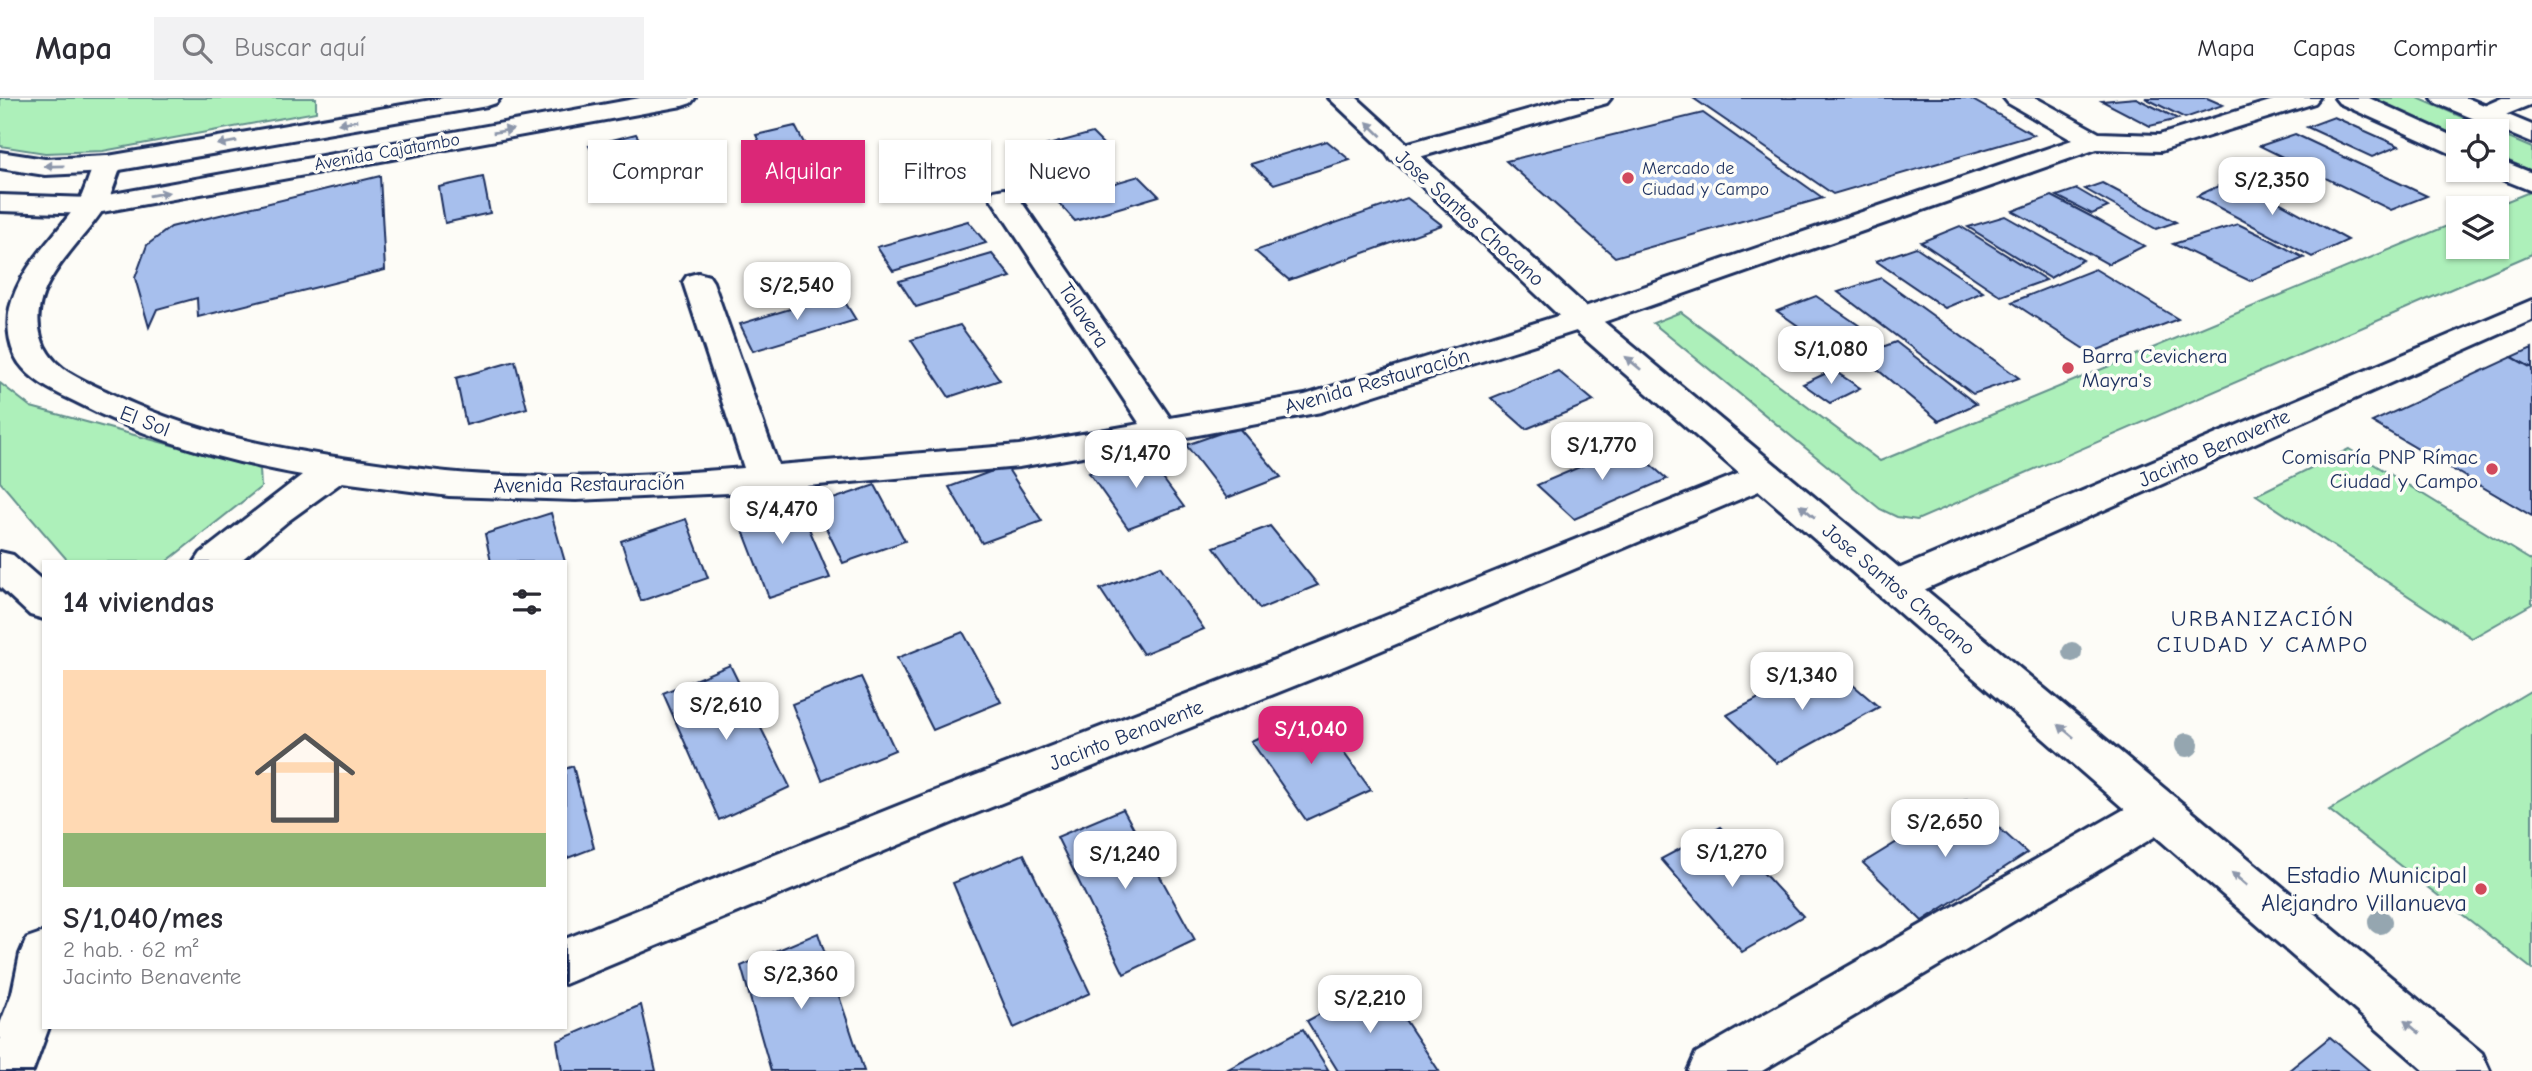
<!DOCTYPE html>
<html lang="es">
<head>
<meta charset="utf-8">
<style>
  :root { --surface:#fff; --page:#f2f2f3; --text:#2b2b33; --muted:#7c7c81; --line:#e1e1e2; --accent:#db2777 }
  body { margin:0; font-family:"Comic Neue",sans-serif; background:var(--page); color:var(--text); height:100vh; display:flex; flex-direction:column; font-size:26px; white-space:nowrap }
  * { box-sizing:border-box; margin:0 }
  p { font-size:23px; color:var(--muted) }
  .icon { flex:none; width:38px; height:38px; fill:none; stroke:currentColor; stroke-width:2; stroke-linecap:round; stroke-linejoin:round }
  .map { position:relative; flex:1; overflow:hidden }
  .side { position:absolute; left:42px; top:462px; width:525px; height:469px; display:flex; flex-direction:column; background:var(--surface); border-radius:0px; box-shadow:0 2px 5px #0004 }
  .side>* { flex:none }
  .guide { position:absolute; left:588px; top:42px; width:665px; height:63px; display:flex; gap:14px }
  .tools { position:absolute; left:2446px; top:21px; display:grid; gap:14px }
  .tools a { display:grid; place-items:center; width:63px; height:63px; border-radius:0px; background:var(--surface); box-shadow:0 2px 5px #0004; font-size:35px }
  .price { position:absolute; translate:-50% -60px; padding:0 16px; border-radius:14px; background:#fff; color:#222; font-size:23px; line-height:46px; filter:drop-shadow(0 2px 4px #0008) }
  .price::after { content:''; position:absolute; left:50%; top:42px; width:21px; height:16px; margin-left:-10px; background:inherit; clip-path:polygon(0 0,100% 0,50% 100%) }
  .price.current { background:var(--accent); color:#fff }
  ul { padding:0; list-style:none }
  li { display:grid; align-content:center; gap:14px; height:371px; padding:0 21px }
  li span { display:grid; place-items:center; height:217px; border-radius:0px; color:#555 }
  li>.icon { margin-inline-start:auto }
  span .icon { width:126px; height:126px; fill:#fffc; stroke-width:1 }
  li b { font-size:30px }
  h2 { display:flex; justify-content:space-between; align-items:center; height:84px; padding:0 21px; font-size:30px }
  .tag { padding:0 24px; border-radius:0px; background:var(--surface); box-shadow:0 2px 5px #0004; font-size:24px; line-height:63px }
  .tag.current { background:var(--accent); color:#fff }
  header { display:flex; align-items:center; gap:42px; box-sizing:border-box; height:98px; padding:0 35px; background:var(--surface); border-bottom:2px solid var(--line) }
  header strong { font-size:33px }
  nav { display:flex; gap:38px; margin-inline-start:auto; font-size:24px }
  .search { width:490px; height:63px; background:var(--page); display:flex; align-items:center; gap:18px; box-sizing:border-box; padding:0 24px; border-radius:0px; color:var(--muted); font-size:26px }
  .map>svg:first-child { display:block }
  .green { fill:#adf0ba; stroke:#64908c; stroke-width:2 }
  .building { fill:#a7bfed; stroke:#1b2f5e; stroke-width:2 }
  .lines { fill:none; stroke-linecap:round; stroke-linejoin:round }
  .street-casing { stroke:#1b2f5e; stroke-width:6 }
  .secondary-casing { stroke:#1b2f5e; stroke-width:6 }
  .street { fill:#fdfcf7; fill-rule:evenodd }
  .secondary { fill:#fdfcf7; fill-rule:evenodd }
  .tree { fill:#95a6b0 }
  .oneway { fill:#8c96aa }
  .poi-dot { fill:#d1495b; stroke:#fdfcf7; stroke-width:2.5 }
  .labels { text-anchor:middle; dominant-baseline:central; stroke-width:7; stroke-linejoin:round; paint-order:stroke }
  .far-street-label { font-size:18px; fill:#1b2f5e; stroke:#fdfcf7 }
  .far-poi-label { font-size:18px; fill:#1b2f5e; stroke:#fdfcf7; text-anchor:start }
  .street-label { font-size:21px; fill:#1b2f5e; stroke:#fdfcf7 }
  .poi-label { font-size:21px; fill:#1b2f5e; stroke:#fdfcf7; text-anchor:start }
  .neighbourhood-label { font-size:23px; letter-spacing:2px; fill:#1b2f5e; stroke:#fdfcf7 }
  .near-poi-label { font-size:24px; fill:#1b2f5e; stroke:#fdfcf7; text-anchor:end }
</style>
</head>
<body>
<header>
<strong>Mapa</strong>
<div class="search"><svg class="icon" aria-label="search" viewBox="0 0 24 24"><circle cx="10" cy="10" r="6"/><path d="M15 15l6 6"/></svg>Buscar aquí</div>
<nav><a>Mapa</a><a>Capas</a><a>Compartir</a></nav>
</header>
<div class="map">
<svg width="2532" height="973" viewBox="0 0 2532 973">
  <rect width="100%" height="100%" fill="#fdfcf7"/>
  <filter id="ink" filterUnits="userSpaceOnUse"><feTurbulence type="fractalNoise" baseFrequency=".0143" numOctaves="2"/><feDisplacementMap in="SourceGraphic" scale="14" xChannelSelector="R" yChannelSelector="G"/><feConvolveMatrix kernelMatrix="1 2 1 2 8 2 1 2 1" color-interpolation-filters="sRGB"/></filter>
  <g filter="url(#ink)">
    <g class="green">
      <polygon points="0,0 316,0 316,14 103,53 45,55 0,48"/>
      <polygon points="2367,0 2418,0 2494,33 2459,33 2459,41"/>
      <polygon points="2497,35 2532,50 2532,73 2497,58"/>
      <polygon points="2532,93 2532,156 1917,422 1897,419 1880,411 1653,225 1681,214 1880,363 2459,123 2459,149 2497,149 2497,110 2490,110"/>
      <polygon points="0,285 31,309 260,371 261,389 166,464 69,464 0,384"/>
      <polygon points="2349,351 2532,463 2532,506 2472,540 2256,397"/>
      <polygon points="2532,592 2532,871 2329,712"/>
    </g>
    <g class="building">
      <polygon points="1693,0 1969,0 2034,37 1833,96"/>
      <polygon points="2136,0 2178,21 2150,28 2102,3"/>
      <polygon points="2145,0 2207,0 2223,7 2185,20"/>
      <polygon points="1703,15 1823,100 1615,159 1506,63"/>
      <polygon points="2334,19 2399,48 2372,59 2307,29"/>
      <polygon points="795,28 812,60 772,70 756,37"/>
      <polygon points="1092,35 1110,53 1029,76 1011,57"/>
      <polygon points="636,36 653,65 605,77 589,48"/>
      <polygon points="2295,36 2427,98 2391,112 2260,48"/>
      <polygon points="1327,43 1350,62 1274,86 1251,66"/>
      <polygon points="380,78 385,172 198,219 197,200 157,211 149,229 135,180 147,147 171,129"/>
      <polygon points="1139,78 1159,98 1075,123 1056,102"/>
      <polygon points="483,79 490,115 445,125 439,89"/>
      <polygon points="2235,80 2348,142 2312,159 2197,98"/>
      <polygon points="2102,85 2176,124 2156,131 2085,91"/>
      <polygon points="2077,91 2108,109 2092,116 2057,98"/>
      <polygon points="2052,98 2098,122 2144,148 2108,166 2013,113"/>
      <polygon points="1407,100 1442,127 1289,182 1255,153"/>
      <polygon points="2005,118 2083,162 2050,180 1968,129"/>
      <polygon points="968,123 986,145 893,173 877,149"/>
      <polygon points="2238,126 2271,142 2304,160 2250,183 2173,146"/>
      <polygon points="1960,128 2046,182 2001,198 1921,144"/>
      <polygon points="1916,149 1983,194 1945,210 1876,163"/>
      <polygon points="992,156 1011,179 916,209 899,183"/>
      <polygon points="2095,171 2178,221 2090,255 2012,204"/>
      <polygon points="1881,180 2019,280 1973,296 1838,194"/>
      <polygon points="840,196 856,222 753,253 740,226"/>
      <polygon points="1816,198 1876,239 1837,255 1777,213"/>
      <polygon points="960,227 1000,282 949,299 911,242"/>
      <polygon points="1896,244 1976,306 1939,323 1860,257"/>
      <polygon points="2532,250 2532,270 2512,259"/>
      <polygon points="2512,259 2532,270 2532,418 2372,324"/>
      <polygon points="515,263 527,310 466,327 456,280"/>
      <polygon points="1833,272 1860,290 1830,305 1803,286"/>
      <polygon points="1558,273 1594,303 1526,331 1491,300"/>
      <polygon points="1238,329 1281,379 1227,400 1186,347"/>
      <polygon points="1629,348 1667,381 1574,421 1537,387"/>
      <polygon points="1144,355 1184,409 1128,430 1089,375"/>
      <polygon points="1006,368 1042,423 982,445 949,389"/>
      <polygon points="875,387 905,443 843,465 815,407"/>
      <polygon points="794,395 830,480 769,500 736,414"/>
      <polygon points="551,415 565,464 491,464 485,436"/>
      <polygon points="686,421 708,480 641,503 621,443"/>
      <polygon points="1270,428 1318,487 1260,511 1214,449"/>
      <polygon points="1160,468 1204,531 1143,556 1100,491"/>
      <polygon points="963,534 1001,604 933,632 897,560"/>
      <polygon points="1826,564 1879,609 1777,665 1727,617"/>
      <polygon points="730,567 790,689 719,722 663,595"/>
      <polygon points="861,579 895,652 822,682 792,606"/>
      <polygon points="1314,614 1371,692 1306,722 1251,643"/>
      <polygon points="573,668 594,750 565,761 565,671"/>
      <polygon points="1967,701 2027,755 1922,823 1863,765"/>
      <polygon points="1123,711 1195,842 1124,876 1057,739"/>
      <polygon points="1721,729 1803,818 1742,854 1661,761"/>
      <polygon points="1024,756 1090,895 1014,930 953,785"/>
      <polygon points="818,835 864,973 771,973 741,868"/>
      <polygon points="1380,884 1439,973 1338,973 1307,923"/>
      <polygon points="641,907 656,973 562,973 557,943"/>
      <polygon points="1303,931 1329,973 1228,971"/>
      <polygon points="2330,939 2370,973 2288,973"/>
    </g>
    <g class="lines">
      <defs>
        <g id="street">
          <polygon points="1570,0 1611,0 1607,5 1409,62 1400,64 1391,62 1387,56 1391,50"/>
          <path d="M2004 0H2036L2099 35 2159 37 2280 0H2319L2315 5 2161 53 2097 51 1592 228 1321 314 1176 341 1163 346 1158 345 1019 369 729 395 576 402 449 398 342 384 288 423 239 464H195L201 455 302 377C223 363 147 341 76 304 57 295 37 286 23 270 9 255 6 228 10 210 20 169 53 141 76 108 86 94 88 75 98 60L108 58 118 60 122 66C116 80 112 97 104 110 80 148 26 188 41 239 50 271 81 281 108 294 188 334 274 351 363 363 391 367 419 371 447 374 541 383 649 378 744 370L683 184 687 178 698 175 709 178 713 184 778 367 1019 347 1140 326 990 99 994 93 1004 91 1014 93 1170 320 1305 297 1570 214 2072 42 2008 5Z"/>
          <polygon points="2335,0 2369,0 2459,41 2459,59 2339,5"/>
          <polygon points="2502,0 2532,0 2532,6 2493,22 2484,25 2475,22 2471,17 2475,12"/>
          <polygon points="2497,61 2532,75 2532,93 2487,75 2485,72 2497,72"/>
          <polygon points="2532,202 2532,222 1910,498 1896,502 1882,498 1877,488 1882,478"/>
          <polygon points="1765,365 1778,369 1783,377 1778,385 1344,568 954,724 565,886 565,841 922,698 1316,546"/>
          <polygon points="0,454 13,457 44,484 44,521 30,517 0,489"/>
          <polygon points="2160,694 2176,700 2182,713 2176,726 1762,973 1688,973 1696,955 2144,700"/>
          <polygon points="44,834 44,929 49,929 33,973 0,973 0,926 12,895 20,856 27,840"/>
        </g>
        <g id="secondary">
          <polygon points="443,0 500,0 496,5 487,8 108,74 45,77 0,70 0,54 45,61 108,58"/>
          <polygon points="640,0 695,0 691,5 682,8 91,116 0,113 0,97 91,100"/>
          <polygon points="1329,0 1357,0 1592,214 2482,955 2490,973 2425,973 1570,228"/>
          <polygon points="2432,0 2467,0 2532,27 2532,45 2436,5"/>
        </g>
      </defs>
      <use href="#street" class="street-casing"/>
      <use href="#secondary" class="secondary-casing"/>
      <use href="#street" class="street"/>
      <use href="#secondary" class="secondary"/>
    </g>
    <g class="tree">
      <circle cx="2072" cy="554" r="10"/>
      <circle cx="2187" cy="647" r="12"/>
      <circle cx="2380" cy="824" r="12"/>
    </g>
    <defs><path id="oneway-solid" d="M-6-.8H1V-3.2L6.5 0L1 3.2V.8H-6Z" transform="scale(1.75)"/></defs>
    <g class="oneway">
      <use href="#oneway-solid" transform="translate(348 24) rotate(170)"/>
      <use href="#oneway-solid" transform="translate(1374 31) rotate(-136)"/>
      <use href="#oneway-solid" transform="translate(503 33) rotate(-10)"/>
      <use href="#oneway-solid" transform="translate(227 45) rotate(170)"/>
      <use href="#oneway-solid" transform="translate(54 68) rotate(179)"/>
      <use href="#oneway-solid" transform="translate(159 96) rotate(-10)"/>
      <use href="#oneway-solid" transform="translate(1633 265) rotate(-140)"/>
      <use href="#oneway-solid" transform="translate(1807 413) rotate(-140)"/>
      <use href="#oneway-solid" transform="translate(2066 633) rotate(-140)"/>
      <use href="#oneway-solid" transform="translate(2239 781) rotate(-140)"/>
      <use href="#oneway-solid" transform="translate(2412 929) rotate(-140)"/>
    </g>
  </g>
  <g class="poi-dot">
    <circle cx="1628" cy="80" r="7"/>
    <circle cx="2068" cy="270" r="7"/>
    <circle cx="2492" cy="371" r="7"/>
    <circle cx="2481" cy="791" r="7"/>
  </g>
  <g class="labels">
    <g class="far-street-label">
      <text transform="translate(387 54) rotate(-10)">Avenida Cajatambo</text>
    </g>
    <g class="far-poi-label">
      <text x="1642" y="70">Mercado de<tspan x="1642" dy="21">Ciudad y Campo</tspan></text>
    </g>
    <g class="street-label">
      <text transform="translate(1470 120) rotate(42)">Jose Santos Chocano</text>
      <text transform="translate(1084 217) rotate(56)">Talavera</text>
      <text transform="translate(1377 283) rotate(-16)">Avenida Restauración</text>
      <text transform="translate(145 323) rotate(21)">El Sol</text>
      <text transform="translate(2214 350) rotate(-24)">Jacinto Benavente</text>
      <text transform="translate(589 386) rotate(-1)">Avenida Restauración</text>
      <text transform="translate(1899 491) rotate(40)">Jose Santos Chocano</text>
      <text transform="translate(1126 637) rotate(-21)">Jacinto Benavente</text>
    </g>
    <g class="poi-label">
      <text x="2082" y="258">Barra Cevichera<tspan x="2082" dy="24">Mayra's</tspan></text>
      <text x="2478" y="359" text-anchor="end">Comisaría PNP Rímac<tspan x="2478" dy="24">Ciudad y Campo</tspan></text>
    </g>
    <g class="neighbourhood-label">
      <text x="2263" y="520">URBANIZACIÓN<tspan x="2263" dy="26">CIUDAD Y CAMPO</tspan></text>
    </g>
    <g class="near-poi-label">
      <text x="2467" y="777">Estadio Municipal<tspan x="2467" dy="28">Alejandro Villanueva</tspan></text>
    </g>
  </g>
</svg>
<div class="tools">
<a><svg class="icon" aria-label="locate" viewBox="0 0 24 24"><circle cx="12" cy="12" r="6"/><path d="M12 2v4M12 18v4M2 12h4M18 12h4"/></svg></a>
<a><svg class="icon" aria-label="layers" viewBox="0 0 24 24"><path d="M12 4l9 5-9 5-9-5zM3 14l9 5 9-5"/></svg></a>
</div>
<b class="price" style="left:2272px;top:119px">S/2,350</b>
<b class="price" style="left:797px;top:224px">S/2,540</b>
<b class="price" style="left:1831px;top:288px">S/1,080</b>
<b class="price" style="left:1602px;top:384px">S/1,770</b>
<b class="price" style="left:1136px;top:392px">S/1,470</b>
<b class="price" style="left:782px;top:448px">S/4,470</b>
<b class="price" style="left:1802px;top:614px">S/1,340</b>
<b class="price" style="left:726px;top:644px">S/2,610</b>
<b class="price current" style="left:1311px;top:668px">S/1,040</b>
<b class="price" style="left:1945px;top:761px">S/2,650</b>
<b class="price" style="left:1732px;top:791px">S/1,270</b>
<b class="price" style="left:1125px;top:793px">S/1,240</b>
<b class="price" style="left:801px;top:913px">S/2,360</b>
<b class="price" style="left:1370px;top:937px">S/2,210</b>
<div class="guide">
<a class="tag">Comprar</a>
<a class="tag current">Alquilar</a>
<a class="tag">Filtros</a>
<a class="tag">Nuevo</a>
</div>
<section class="side">
<h2>14 viviendas<svg class="icon" aria-label="filters" viewBox="0 0 24 24"><path d="M4 7h16M4 17h16"/><circle cx="9" cy="7" r="2"/><circle cx="15" cy="17" r="2"/></svg></h2>
<ul>
<li><span style="background:linear-gradient(#ffd9b3 75%,#8fb573 0)"><svg class="icon" aria-label="home" viewBox="0 0 24 24"><path d="M3 11l9-7 9 7M6 9v11h12V9"/></svg></span><div><b>S/1,040/mes</b><p>2 hab. · 62 m²</p><p>Jacinto Benavente</p></div></li>
</ul>
</section>
</div>
</body>
</html>
